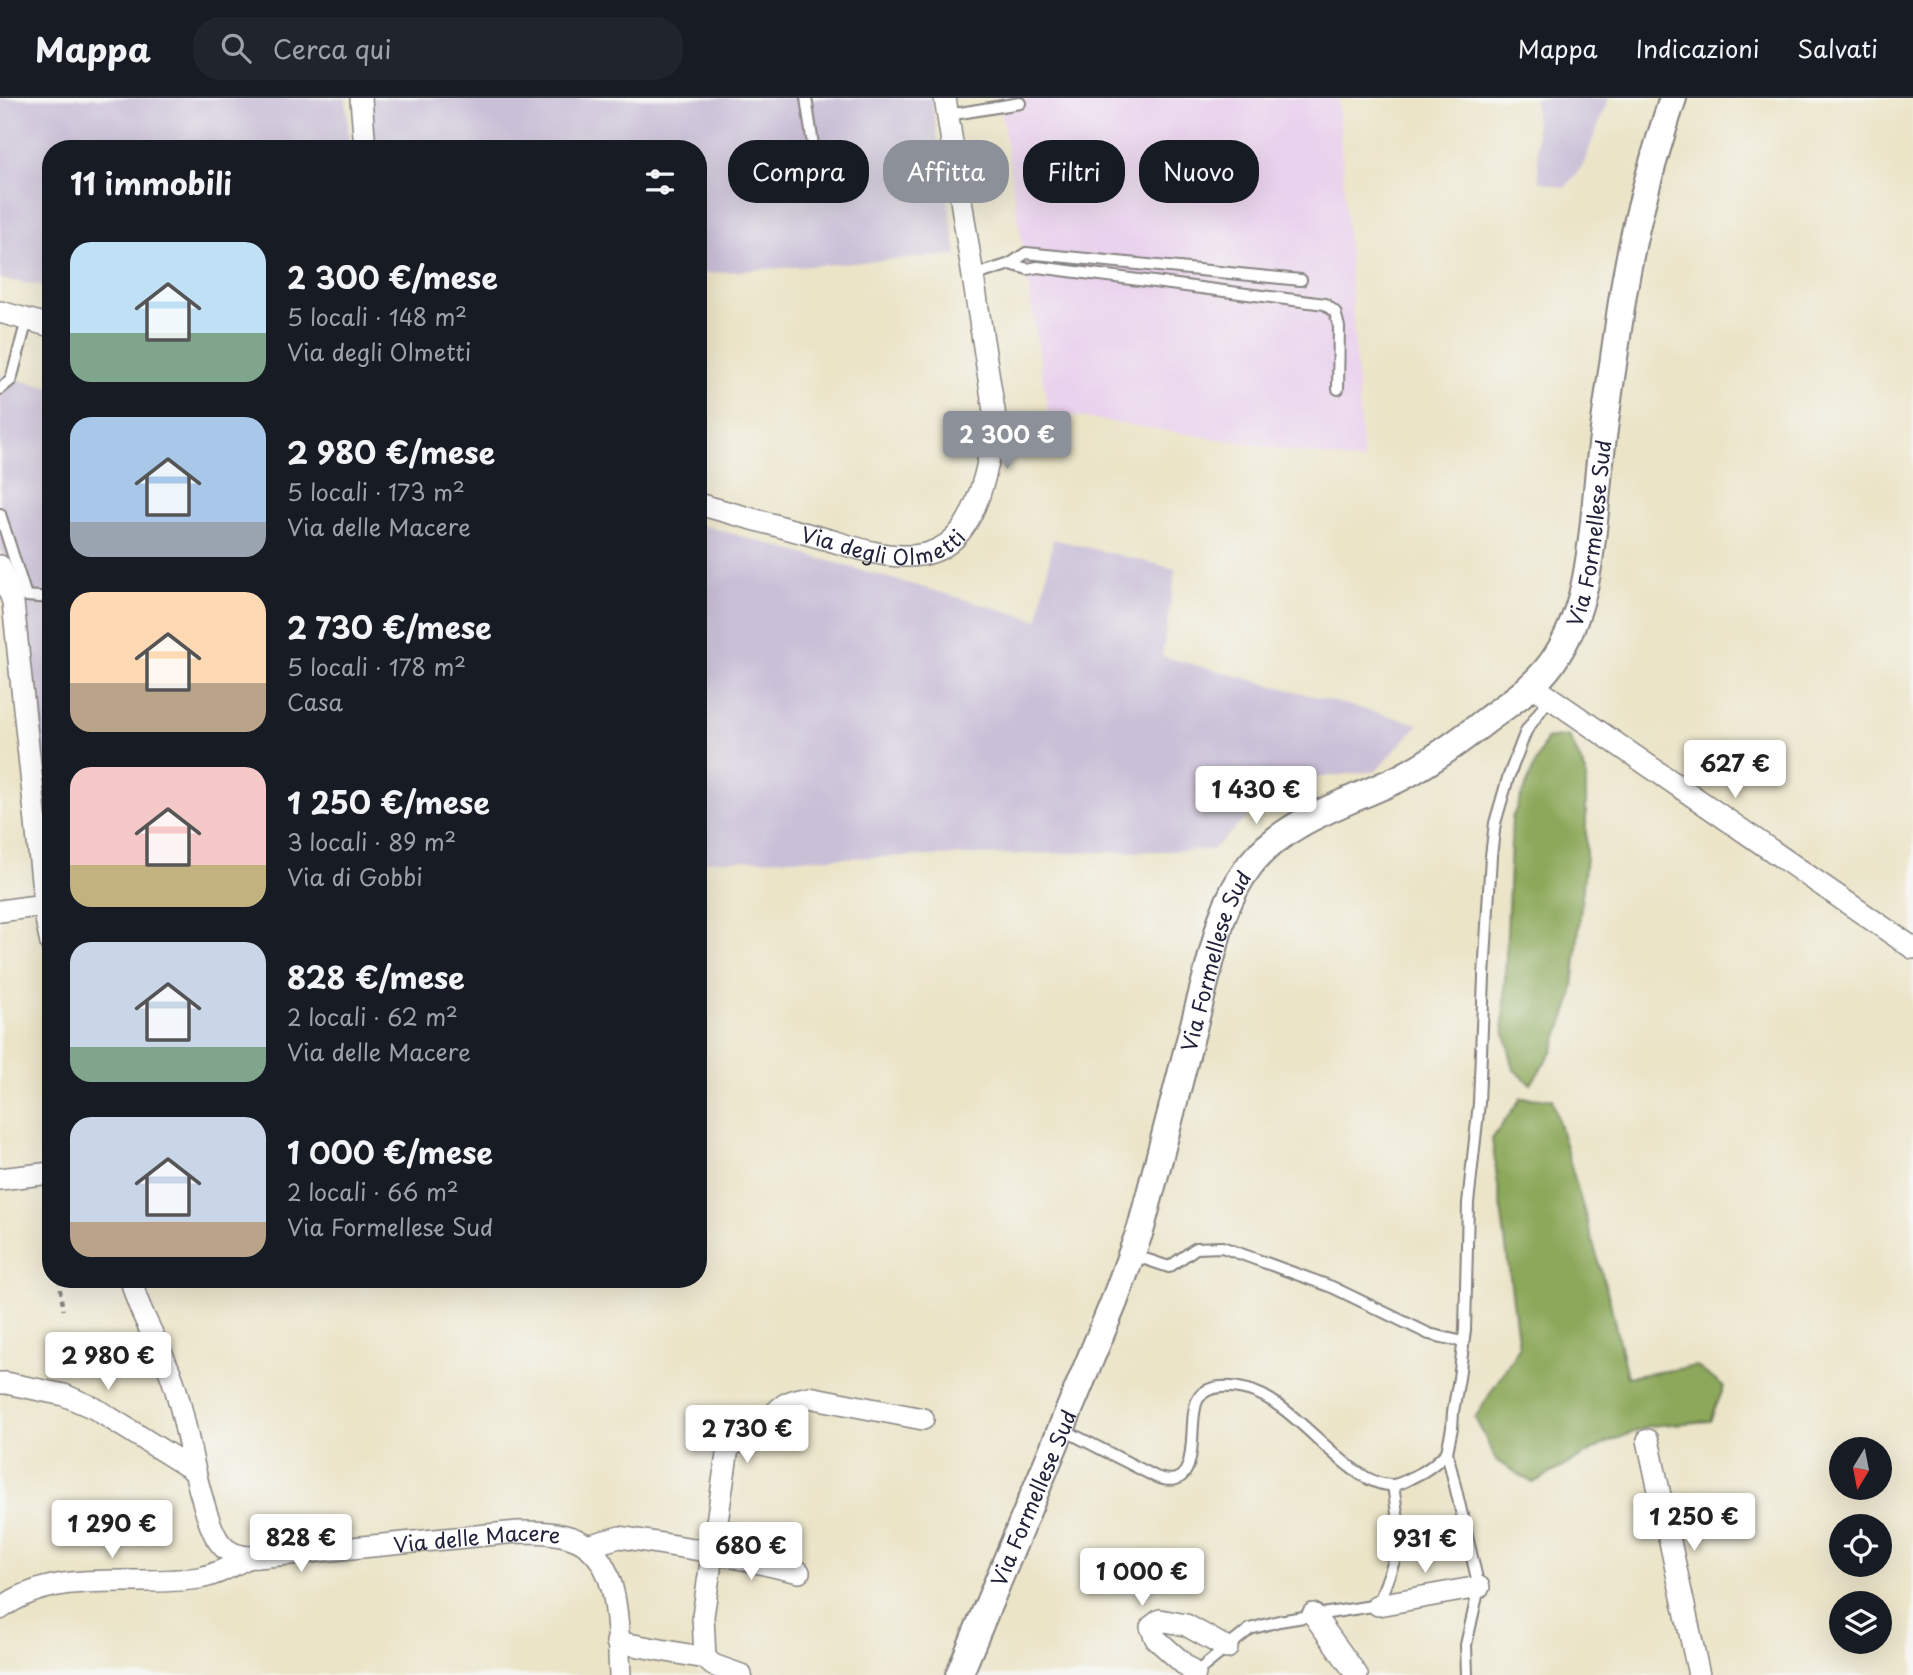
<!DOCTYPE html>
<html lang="it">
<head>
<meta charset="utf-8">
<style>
  :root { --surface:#171b24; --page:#20242c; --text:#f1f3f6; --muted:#9ea1a6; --line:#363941; --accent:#8c9099 }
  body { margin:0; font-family:"Playpen Sans",sans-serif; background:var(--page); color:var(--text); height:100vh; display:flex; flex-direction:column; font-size:26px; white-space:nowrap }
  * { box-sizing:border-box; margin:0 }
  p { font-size:23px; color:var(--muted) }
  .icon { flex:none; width:38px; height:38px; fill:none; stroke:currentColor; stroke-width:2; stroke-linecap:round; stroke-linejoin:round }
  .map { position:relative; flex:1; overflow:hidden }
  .details { position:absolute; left:42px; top:42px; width:665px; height:1148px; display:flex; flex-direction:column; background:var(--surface); border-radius:28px; box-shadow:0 7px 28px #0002 }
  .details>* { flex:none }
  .guide { position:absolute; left:728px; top:42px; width:665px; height:63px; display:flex; gap:14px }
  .needle { width:46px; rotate:190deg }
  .tools { position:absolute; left:1829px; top:1339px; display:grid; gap:14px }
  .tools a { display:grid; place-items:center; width:63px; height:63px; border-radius:50%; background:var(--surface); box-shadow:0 7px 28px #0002; font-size:35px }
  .price { position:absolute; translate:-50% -60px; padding:0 16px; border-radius:7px; background:#fff; color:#222; font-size:23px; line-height:46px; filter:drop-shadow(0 2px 4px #0008) }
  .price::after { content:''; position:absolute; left:50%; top:42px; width:21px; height:16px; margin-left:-10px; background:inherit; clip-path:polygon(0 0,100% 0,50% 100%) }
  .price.on { background:var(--accent); color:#fff }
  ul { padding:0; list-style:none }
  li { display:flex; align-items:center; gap:21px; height:175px; padding:0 28px }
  li span { display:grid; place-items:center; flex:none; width:196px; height:140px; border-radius:21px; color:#555 }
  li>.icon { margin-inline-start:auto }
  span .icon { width:84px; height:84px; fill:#fffc; stroke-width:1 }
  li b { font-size:30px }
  h2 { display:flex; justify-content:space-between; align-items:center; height:84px; padding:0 28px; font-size:30px }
  .tag { padding:0 24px; border-radius:28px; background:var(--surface); box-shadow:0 7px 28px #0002; font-size:24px; line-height:63px }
  .tag.on { background:var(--accent); color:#fff }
  header { display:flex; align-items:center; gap:42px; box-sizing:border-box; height:98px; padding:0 35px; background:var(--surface); border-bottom:2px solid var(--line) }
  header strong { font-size:33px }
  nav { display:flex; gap:38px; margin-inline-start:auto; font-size:24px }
  .search { width:490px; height:63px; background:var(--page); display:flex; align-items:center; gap:18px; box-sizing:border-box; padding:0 24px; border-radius:28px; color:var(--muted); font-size:26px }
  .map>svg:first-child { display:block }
  .built { fill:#e9d2ed }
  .industrial { fill:#c9bfd7 }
  .forest { fill:#8ca85a; stroke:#57654a; stroke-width:2 }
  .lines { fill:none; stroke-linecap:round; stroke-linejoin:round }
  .service-casing { stroke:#868381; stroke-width:14 }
  .minor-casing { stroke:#868381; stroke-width:24 }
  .tertiary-casing { stroke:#868381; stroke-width:30 }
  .path { stroke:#868381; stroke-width:3.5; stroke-dasharray:5 5; stroke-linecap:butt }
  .service { stroke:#fff; stroke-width:10 }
  .minor { stroke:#fff; stroke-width:21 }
  .tertiary { stroke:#fff; stroke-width:26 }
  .labels { text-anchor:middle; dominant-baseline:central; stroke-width:5; stroke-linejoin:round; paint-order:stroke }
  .street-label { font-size:21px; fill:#22223b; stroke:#f6f6f2 }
</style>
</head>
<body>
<header>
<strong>Mappa</strong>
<div class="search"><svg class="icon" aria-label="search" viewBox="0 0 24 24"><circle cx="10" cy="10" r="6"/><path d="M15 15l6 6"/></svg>Cerca qui</div>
<nav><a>Mappa</a><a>Indicazioni</a><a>Salvati</a></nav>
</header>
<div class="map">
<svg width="1913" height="1577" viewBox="0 0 1913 1577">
  <rect width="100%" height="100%" fill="#f6f6f2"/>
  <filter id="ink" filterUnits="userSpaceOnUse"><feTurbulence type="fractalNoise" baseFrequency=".0143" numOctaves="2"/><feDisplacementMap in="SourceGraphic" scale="14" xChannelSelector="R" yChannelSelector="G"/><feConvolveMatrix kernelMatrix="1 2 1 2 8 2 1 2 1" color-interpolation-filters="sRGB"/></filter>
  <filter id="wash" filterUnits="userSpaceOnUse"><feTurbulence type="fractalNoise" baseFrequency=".00686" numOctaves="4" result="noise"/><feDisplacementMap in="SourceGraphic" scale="28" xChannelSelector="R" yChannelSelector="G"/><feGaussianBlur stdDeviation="1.57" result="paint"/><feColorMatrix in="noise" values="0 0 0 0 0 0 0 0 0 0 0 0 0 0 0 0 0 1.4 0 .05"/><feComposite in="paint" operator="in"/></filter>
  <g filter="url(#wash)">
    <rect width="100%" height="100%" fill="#ebe4c7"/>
    <polygon class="built" points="999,0 1338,0 1363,364 1048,314"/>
    <g class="industrial">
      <polygon points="0,0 346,0 350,51 51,51 51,189 0,181"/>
      <polygon points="369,0 931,0 957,157 698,176 698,51 373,51"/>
      <polygon points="1533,0 1609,0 1583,67 1565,90 1539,83 1535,10"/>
      <polygon points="0,277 51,290 51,770 22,514 0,450"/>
      <polygon points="698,426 1038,522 1053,441 1176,471 1162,558 1419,626 1376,673 1306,681 1254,713 1212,752 698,763"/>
    </g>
    <g class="forest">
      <polygon points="1569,638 1586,675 1586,758 1572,900 1553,952 1531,986 1514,972 1503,927 1512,720 1546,641"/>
      <polygon points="1521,1000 1552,1001 1610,1204 1627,1279 1696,1268 1724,1289 1710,1323 1649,1328 1604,1346 1533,1385 1497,1363 1475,1320 1519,1249 1492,1041"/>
    </g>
  </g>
  <g filter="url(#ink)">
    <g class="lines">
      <defs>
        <g id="service">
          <polyline points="806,0 816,67"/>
          <polyline points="948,17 1020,5"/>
          <polyline points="1010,166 1026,155 1301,182"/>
          <polyline points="973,178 1010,166 1028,171 1038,169 1325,206 1335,214 1339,229 1338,291"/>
          <polyline points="0,291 11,282 27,222"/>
          <polyline points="0,416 26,498 51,500"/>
          <polyline points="1133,1157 1169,1169 1196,1150 1222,1149 1332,1189 1429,1236 1463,1244"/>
          <path d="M1062 1331 1156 1379C1206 1397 1185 1323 1198 1301 1207 1285 1233 1288 1248 1292 1297 1304 1349 1390 1393 1387 1401 1386 1406 1382 1413 1379 1427 1373 1436 1365 1447 1354"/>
          <polyline points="1193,1577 1250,1531 1279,1523 1378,1507 1401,1444 1393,1387"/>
          <polyline points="1467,1577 1466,1547 1479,1489 1447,1354 1452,1330 1453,1314 1459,1280 1465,1232 1468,1105 1479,1005 1484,879 1491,758 1495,725 1508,680 1526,633 1550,599"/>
        </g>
        <g id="minor">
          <polyline points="361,0 365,51"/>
          <polyline points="0,214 51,228"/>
          <path id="s1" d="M698 406C738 417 778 428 818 439 846 446 877 459 907 458 957 458 974 419 985 377 990 357 994 339 995 319L945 0"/>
          <polyline points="0,468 13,504 46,821 51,846"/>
          <polyline points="1533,588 1913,850"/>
          <polyline points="0,813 44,807"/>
          <polyline points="0,1081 51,1075"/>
          <path id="s2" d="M131 1181C139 1217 160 1246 172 1280 186 1319 190 1361 202 1400 206 1414 211 1433 220 1445 229 1457 243 1460 258 1459L518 1434C537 1434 559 1434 577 1442 623 1463 617 1536 620 1577"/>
          <polyline points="0,1285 6,1285 64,1297 94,1310 195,1373"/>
          <polyline points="1648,1342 1699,1577"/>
          <polyline points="587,1448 620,1439 712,1454 799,1474"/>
          <polyline points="1378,1507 1479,1489"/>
          <path d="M0 1511C57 1468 134 1490 199 1480 217 1477 233 1467 249 1459"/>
          <polyline points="1313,1516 1357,1577"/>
          <polyline points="617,1544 705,1560 713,1567 741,1577"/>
          <path d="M705 1560 703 1518 728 1350C739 1343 751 1336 761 1328 783 1310 777 1305 809 1299L923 1321"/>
          <polyline points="1195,1576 1156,1541 1151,1529 1160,1522 1186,1527 1227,1550"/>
        </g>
        <g id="tertiary">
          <path id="s3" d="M959 1577 1114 1204 1141 1130 1221 823C1228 803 1237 784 1250 767 1285 722 1350 704 1400 680 1431 664 1460 643 1488 621 1511 604 1534 589 1551 566 1593 508 1592 431 1600 363 1606 312 1614 261 1621 210 1631 139 1650 69 1673 0"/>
        </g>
      </defs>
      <use href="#service" class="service-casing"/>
      <use href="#minor" class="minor-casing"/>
      <use href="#tertiary" class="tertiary-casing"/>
      <g class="path">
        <polyline points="49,1094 51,1111"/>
        <polyline points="59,1181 63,1212"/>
      </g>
      <use href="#service" class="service"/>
      <use href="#minor" class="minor"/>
      <use href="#tertiary" class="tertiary"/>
    </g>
  </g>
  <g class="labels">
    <g class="street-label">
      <text stroke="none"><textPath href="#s1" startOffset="192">Via degli Olmetti</textPath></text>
      <text stroke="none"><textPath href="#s3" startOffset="1367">Via Formellese Sud</textPath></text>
      <text stroke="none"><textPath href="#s3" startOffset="760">Via Formellese Sud</textPath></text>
      <text stroke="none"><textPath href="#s3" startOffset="192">Via Formellese Sud</textPath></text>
      <text stroke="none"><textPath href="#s2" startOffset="542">Via delle Macere</textPath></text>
    </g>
  </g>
</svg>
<div class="tools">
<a><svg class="needle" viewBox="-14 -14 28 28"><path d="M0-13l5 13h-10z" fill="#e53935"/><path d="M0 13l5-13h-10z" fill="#9ea1a6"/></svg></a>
<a><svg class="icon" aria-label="locate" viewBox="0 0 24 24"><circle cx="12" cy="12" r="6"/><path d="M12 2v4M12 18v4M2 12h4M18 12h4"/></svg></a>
<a><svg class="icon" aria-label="layers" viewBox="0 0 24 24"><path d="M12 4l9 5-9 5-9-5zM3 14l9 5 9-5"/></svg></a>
</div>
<b class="price on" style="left:1007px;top:373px">2 300 €</b>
<b class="price" style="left:1735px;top:702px">627 €</b>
<b class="price" style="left:1256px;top:728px">1 430 €</b>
<b class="price" style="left:108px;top:1294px">2 980 €</b>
<b class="price" style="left:747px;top:1367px">2 730 €</b>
<b class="price" style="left:1694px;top:1455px">1 250 €</b>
<b class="price" style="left:112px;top:1462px">1 290 €</b>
<b class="price" style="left:301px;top:1476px">828 €</b>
<b class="price" style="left:1425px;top:1477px">931 €</b>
<b class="price" style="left:751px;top:1484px">680 €</b>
<b class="price" style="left:1142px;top:1510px">1 000 €</b>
<div class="guide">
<a class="tag">Compra</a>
<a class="tag on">Affitta</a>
<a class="tag">Filtri</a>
<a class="tag">Nuovo</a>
</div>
<section class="details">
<h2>11 immobili<svg class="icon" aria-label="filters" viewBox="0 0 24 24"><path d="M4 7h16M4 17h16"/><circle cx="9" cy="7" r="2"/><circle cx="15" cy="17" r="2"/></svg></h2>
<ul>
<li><span style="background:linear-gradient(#bfe0f5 65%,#7fa58c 0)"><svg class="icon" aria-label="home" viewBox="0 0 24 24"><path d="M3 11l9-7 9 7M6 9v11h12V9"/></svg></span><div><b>2 300 €/mese</b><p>5 locali · 148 m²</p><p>Via degli Olmetti</p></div></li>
<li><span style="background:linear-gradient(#a9c7e8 75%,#9aa5b1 0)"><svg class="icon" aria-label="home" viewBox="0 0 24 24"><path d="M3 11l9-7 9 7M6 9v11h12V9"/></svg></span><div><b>2 980 €/mese</b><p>5 locali · 173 m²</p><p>Via delle Macere</p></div></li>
<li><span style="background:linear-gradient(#ffd9b3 65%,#b9a48a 0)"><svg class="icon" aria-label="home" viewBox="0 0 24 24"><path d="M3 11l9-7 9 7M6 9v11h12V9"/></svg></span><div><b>2 730 €/mese</b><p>5 locali · 178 m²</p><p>Casa</p></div></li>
<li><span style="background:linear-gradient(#f6c9c9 70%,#c2b280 0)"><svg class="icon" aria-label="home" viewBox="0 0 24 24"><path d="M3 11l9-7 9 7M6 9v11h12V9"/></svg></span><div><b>1 250 €/mese</b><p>3 locali · 89 m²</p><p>Via di Gobbi</p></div></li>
<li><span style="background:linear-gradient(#c9d6e8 75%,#7fa58c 0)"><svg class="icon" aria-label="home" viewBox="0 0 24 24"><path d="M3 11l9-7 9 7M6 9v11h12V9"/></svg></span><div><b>828 €/mese</b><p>2 locali · 62 m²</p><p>Via delle Macere</p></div></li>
<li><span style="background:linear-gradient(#c9d6e8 75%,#b9a48a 0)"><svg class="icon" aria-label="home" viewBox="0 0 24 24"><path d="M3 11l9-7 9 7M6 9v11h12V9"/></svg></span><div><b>1 000 €/mese</b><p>2 locali · 66 m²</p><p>Via Formellese Sud</p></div></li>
</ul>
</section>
</div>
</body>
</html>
